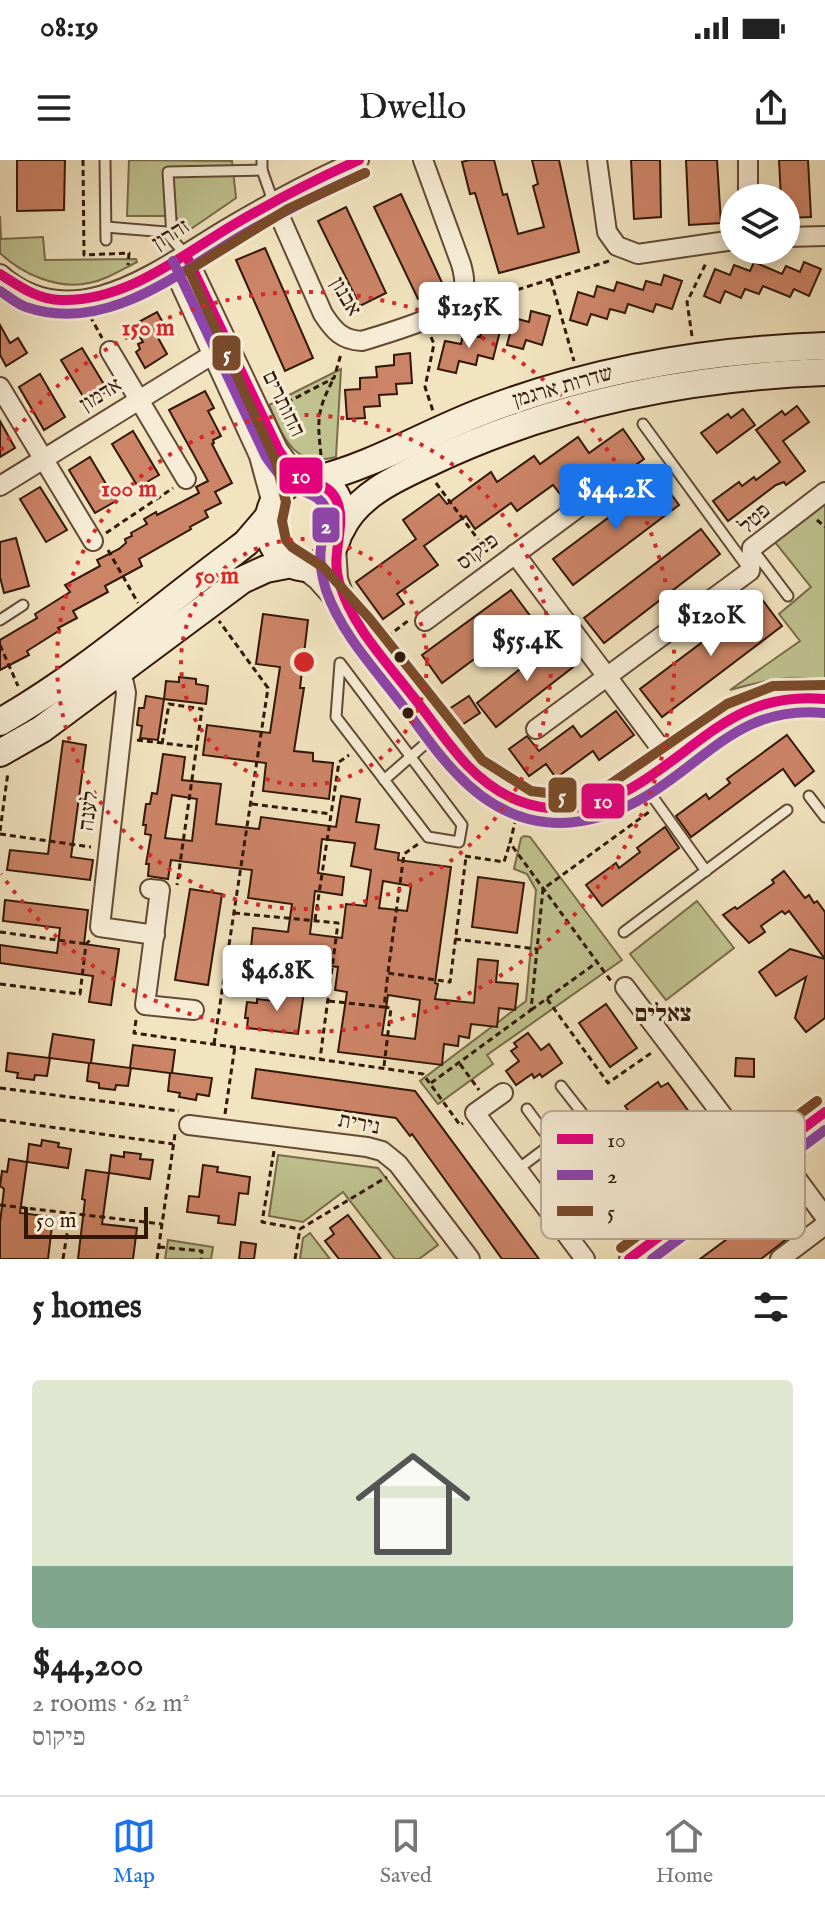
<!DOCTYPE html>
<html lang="en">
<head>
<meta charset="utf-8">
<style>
  :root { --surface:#fff; --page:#f2f2f2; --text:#222; --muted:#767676; --line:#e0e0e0; --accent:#1a73e8 }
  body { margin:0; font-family:"IM FELL English","Frank Ruhl Libre",serif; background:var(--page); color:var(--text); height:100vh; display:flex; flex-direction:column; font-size:30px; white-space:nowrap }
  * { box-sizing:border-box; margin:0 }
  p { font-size:26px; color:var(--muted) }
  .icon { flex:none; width:44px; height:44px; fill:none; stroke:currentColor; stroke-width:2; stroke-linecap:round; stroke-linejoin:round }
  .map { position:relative; height:1099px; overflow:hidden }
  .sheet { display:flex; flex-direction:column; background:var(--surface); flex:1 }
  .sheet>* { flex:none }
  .fabs { position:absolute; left:720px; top:24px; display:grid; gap:16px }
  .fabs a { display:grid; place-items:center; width:80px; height:80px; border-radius:50%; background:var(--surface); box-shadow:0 4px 12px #0003; font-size:40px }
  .scale { position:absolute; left:24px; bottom:20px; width:124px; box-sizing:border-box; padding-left:8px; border:4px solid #321707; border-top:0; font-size:22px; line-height:28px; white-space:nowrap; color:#321707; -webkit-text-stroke:6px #f7edd6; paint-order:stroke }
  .price { position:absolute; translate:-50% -68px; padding:0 18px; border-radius:8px; background:#fff; color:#222; font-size:26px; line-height:52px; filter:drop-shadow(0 2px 4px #0008) }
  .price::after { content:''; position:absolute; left:50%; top:48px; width:24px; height:18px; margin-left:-12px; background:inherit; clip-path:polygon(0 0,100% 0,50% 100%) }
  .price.selected { background:var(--accent); color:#fff }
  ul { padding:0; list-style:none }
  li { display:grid; align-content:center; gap:16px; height:424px; padding:0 32px }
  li+li { border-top:2px solid var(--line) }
  li span { display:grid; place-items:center; height:248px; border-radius:8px; color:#555 }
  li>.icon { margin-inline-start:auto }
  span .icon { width:144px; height:144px; fill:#fffc; stroke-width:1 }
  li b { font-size:34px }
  h2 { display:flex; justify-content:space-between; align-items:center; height:96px; padding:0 32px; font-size:34px }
  .status { display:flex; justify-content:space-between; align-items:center; height:56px; padding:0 40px; background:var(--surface); direction:ltr }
  .status svg { height:22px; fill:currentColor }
  header { display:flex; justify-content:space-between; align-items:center; height:104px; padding:0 32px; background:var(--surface); font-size:36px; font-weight:600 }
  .dock { display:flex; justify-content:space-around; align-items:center; height:112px; border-top:2px solid var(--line); background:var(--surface); font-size:22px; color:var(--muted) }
  .dock a { display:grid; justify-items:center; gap:4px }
  .dock .selected { color:var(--accent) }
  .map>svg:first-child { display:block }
  .green { fill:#bfc28f; stroke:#786c4b; stroke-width:2 }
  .building { fill:#cc8467; stroke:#321707; stroke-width:2; fill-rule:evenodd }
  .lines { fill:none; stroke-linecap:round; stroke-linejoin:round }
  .lane-casing { stroke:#624a35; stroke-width:13 }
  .street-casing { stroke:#624a35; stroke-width:22 }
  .secondary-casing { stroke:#321707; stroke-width:30 }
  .path { stroke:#321707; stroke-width:3; stroke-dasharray:6 4; stroke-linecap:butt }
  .lane { stroke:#f7edd6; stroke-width:9 }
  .street { stroke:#f7edd6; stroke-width:18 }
  .secondary { stroke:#f7edd6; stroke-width:26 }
  .bus-1-casing { stroke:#f7edd6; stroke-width:16 }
  .bus-2-casing { stroke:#f7edd6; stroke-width:16 }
  .bus-3-casing { stroke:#f7edd6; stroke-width:16 }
  .bus-1 { stroke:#e5007d; stroke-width:10 }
  .bus-2 { stroke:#8e44ad; stroke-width:10 }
  .bus-3 { stroke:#7a4b2a; stroke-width:10 }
  .ring { fill:none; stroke:#d62828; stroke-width:4; stroke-dasharray:4 8 }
  .bus-dot { fill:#321707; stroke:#f7edd6; stroke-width:3 }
  .labels { text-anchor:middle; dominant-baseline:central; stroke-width:6; stroke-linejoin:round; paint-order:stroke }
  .street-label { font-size:22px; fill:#321707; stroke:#f7edd6 }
  .neighbourhood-label { font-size:24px; font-weight:bold; fill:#321707; stroke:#f7edd6 }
  .key { fill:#f7edd6; stroke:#bcad98; stroke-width:2 }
  .key-label { font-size:22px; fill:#321707 }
  .centre { fill:#d62828; stroke:#f7edd6; stroke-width:4 }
  .ring-label { font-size:24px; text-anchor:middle; font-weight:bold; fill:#d62828; stroke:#f7edd6; stroke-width:6; stroke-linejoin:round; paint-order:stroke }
  .line-badge { stroke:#f7edd6; stroke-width:3 }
  .badge-label { font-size:22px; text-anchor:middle; font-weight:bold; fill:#fff }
</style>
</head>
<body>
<div class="status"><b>08:19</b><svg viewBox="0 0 49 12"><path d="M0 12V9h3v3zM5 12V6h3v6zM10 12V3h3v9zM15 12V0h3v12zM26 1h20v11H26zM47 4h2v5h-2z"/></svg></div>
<header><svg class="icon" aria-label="menu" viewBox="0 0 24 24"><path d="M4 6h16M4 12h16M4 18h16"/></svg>Dwello<svg class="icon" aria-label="share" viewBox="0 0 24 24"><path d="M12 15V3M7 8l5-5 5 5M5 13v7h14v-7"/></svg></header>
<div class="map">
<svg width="825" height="1099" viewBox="0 0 825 1099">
  <rect width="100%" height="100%" fill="#f2e4c0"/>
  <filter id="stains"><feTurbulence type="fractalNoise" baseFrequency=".0025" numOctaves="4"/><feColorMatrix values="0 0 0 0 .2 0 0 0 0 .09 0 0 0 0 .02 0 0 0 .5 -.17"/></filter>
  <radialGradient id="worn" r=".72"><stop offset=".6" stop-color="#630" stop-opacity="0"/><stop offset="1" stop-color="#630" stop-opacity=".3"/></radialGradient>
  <g class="green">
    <polygon points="129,0 232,1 236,38 188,71 175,56 127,56"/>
    <path d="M0 56 1 79 43 77 45 100 136 99 137 102C121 110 106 120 89 123 58 130 22 114 0 93Z"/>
    <path d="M341 209 336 297C293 308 284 278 269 245Z"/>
    <path d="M822 343 825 347V521C792 513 762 521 730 530L800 481 779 454 811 427 774 381Z"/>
    <polygon points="524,676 530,677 622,800 487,895 493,904 438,944 420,921 526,841 536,730 527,714 514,709 521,678"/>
    <polygon points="697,741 734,788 666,840 630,794"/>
    <polygon points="278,995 378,1008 438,1085 419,1099 395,1099 343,1032 303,1062 269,1056"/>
    <polygon points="310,1073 330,1099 300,1099 303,1078"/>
    <polygon points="168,1080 213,1087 211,1099 165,1099"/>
  </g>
  <g class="building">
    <polygon points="17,0 65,0 64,50 17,51"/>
    <polygon points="469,0 494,0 503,35 507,34 518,74 544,67 533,26 538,24 532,0 559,0 579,92 499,113 475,33 470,34 462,2"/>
    <polygon points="631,0 660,0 661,57 634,59"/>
    <polygon points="686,0 717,0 721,63 689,65"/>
    <polygon points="779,0 808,0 811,57 786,58 786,38 781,38"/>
    <polygon points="401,34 444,127 418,139 374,47"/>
    <polygon points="346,47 386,133 360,146 318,61"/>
    <polygon points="265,88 313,198 285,211 236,100"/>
    <polygon points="754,102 782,114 786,106 800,112 804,102 821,109 809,136 794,129 790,137 763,126 759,134 745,129 741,138 725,131 720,143 704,136 715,109 730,115 734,105 750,111"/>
    <polygon points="664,115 682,121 672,149 656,144 653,152 628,144 625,153 610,149 607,159 591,154 587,165 570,160 578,132 594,137 597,126 614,131 617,122 643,130 646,121 661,125"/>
    <polygon points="531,151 550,156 542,185 526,180 523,189 507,185 514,158 529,162"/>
    <polygon points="157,152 166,168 156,174 167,194 145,208 136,192 140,189 138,184 143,182 133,165"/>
    <polygon points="0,165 10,183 18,178 27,193 6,206 0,195"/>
    <polygon points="483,168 500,171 493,199 478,195 476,205 459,201 456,213 438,209 445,181 461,184 463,174 480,177"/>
    <polygon points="82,188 108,231 87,243 61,200"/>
    <polygon points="410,193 412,223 396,224 397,234 379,235 380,246 364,247 365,258 347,259 345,230 360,229 360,218 377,217 376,207 394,205 394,195"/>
    <polygon points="40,214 65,257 44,270 19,227"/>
    <polygon points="205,231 214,248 208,251 221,276 213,280 214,283 212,284 232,323 215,332 221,343 205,351 208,357 190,367 191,369 139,399 142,406 105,426 108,432 73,451 77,458 58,468 60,470 27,491 29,495 0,510 0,480 37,458 35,454 70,432 65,425 100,406 97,400 119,389 126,383 125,379 132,376 131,373 147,364 144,359 156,352 157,355 199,333 196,327 208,321 169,250"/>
    <polygon points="797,246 809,262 783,281 805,311 786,325 784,322 776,325 728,361 713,341 739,322 742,326 754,317 756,320 780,302 756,270 782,251 785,255"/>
    <polygon points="743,249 755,265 717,293 701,273 728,254 731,258"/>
    <polygon points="0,261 15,288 0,297"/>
    <polygon points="623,269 644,299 609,324 597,308 560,334 553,325 517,351 511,343 475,369 466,356 424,386 438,405 397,434 404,444 383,459 356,422 416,379 403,360 439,334 447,344 491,312 497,322 534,296 540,304 578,277 589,293"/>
    <polygon points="133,271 159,315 138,327 112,284"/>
    <polygon points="90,297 116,341 95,353 69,310"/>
    <polygon points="660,319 679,345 573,425 553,399"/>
    <polygon points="40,327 67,370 46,382 20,339"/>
    <polygon points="701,369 720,394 604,483 584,458"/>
    <polygon points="16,378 29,426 4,433 0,417 0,382"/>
    <polygon points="511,430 531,457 442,523 422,495"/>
    <polygon points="761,438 782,466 662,557 640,529"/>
    <polygon points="263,454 308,460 300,528 304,528 294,591 313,593 313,601 333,603 329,639 263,631 266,603 203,595 207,565 270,573 280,507 256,504"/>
    <polygon points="558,479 577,504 496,567 477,543"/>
    <polygon points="179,517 196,519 196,524 208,526 206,544 164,539 166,521 179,522"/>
    <polygon points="146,536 164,539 158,580 140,578 142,566 137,565 139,548 144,548"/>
    <polygon points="469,536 480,553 457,568 446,551"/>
    <polygon points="616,551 634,575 599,600 593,591 556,618 546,604 529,616 509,589 527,576 539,591 573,566 581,577"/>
    <polygon points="787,575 814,611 795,626 783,609 691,677 676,656 706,634 709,639 730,623 727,619"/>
    <polygon points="63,581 86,585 71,697 93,700 90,720 7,710 10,690 48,694"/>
    <path d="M163 594 185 597 182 620 221 624 216 664 259 669 261 657 336 667 341 636 360 639 356 662 379 665 375 689 399 693 398 700 451 707 435 823 438 824 435 839 474 843 478 799 498 801 496 822 518 824 515 850 499 848 497 867 471 864 469 878 459 876 458 886 444 884 442 905 338 892 347 832 335 830 338 807 250 797 253 768 288 772 292 744 248 738 252 710 171 700 168 719 148 716 149 704H146L151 675 145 674 146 665H143L146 644H150L152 633 157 634ZM172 635 197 639 192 681 165 678ZM322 679 355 683 351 706 371 710 366 746 346 744 342 778 310 774 315 731 342 735 344 717 318 713ZM383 721 411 726 407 751 379 748ZM388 835 420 840 415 879 382 875Z"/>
    <polygon points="665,667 679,688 602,746 586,725 616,703 619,708 640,692 637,688"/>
    <polygon points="784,711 805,738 809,735 814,743 817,741 825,752 825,799 789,751 785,754 782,751 761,766 765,772 749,783 723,755 735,747 737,749 774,723 772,720"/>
    <polygon points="478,717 524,723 517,773 472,767"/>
    <polygon points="190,729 222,734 208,825 175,820"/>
    <polygon points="5,740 88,750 84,784 119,789 111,845 89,842 93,816 0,803 0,785 57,793 60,768 3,761"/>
    <polygon points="790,789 825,799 825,858 806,872 795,858 806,817 776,836 759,812"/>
    <polygon points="276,829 304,832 298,874 247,868 248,858 245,858 247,842 257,843 257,839 274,841"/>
    <polygon points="606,844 637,888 610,907 579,863"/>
    <polygon points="528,873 541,890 549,884 562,903 542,917 540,914 534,918 532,914 516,925 506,911 519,901 511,891 517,887 514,883"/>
    <polygon points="53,874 94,880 91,903 130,908 133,885 175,890 172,913 212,918 209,936 197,934 196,940 179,937 180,933 168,931 170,913 131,908 128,926 116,925 115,930 99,928 99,923 87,921 89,903 49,898"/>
    <polygon points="8,893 50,898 47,916 35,915 34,920 17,918 18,913 6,911"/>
    <polygon points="736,898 754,899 754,917 735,916"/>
    <polygon points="256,909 415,931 539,1099 502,1099 412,974 410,976 396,958 252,938"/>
    <polygon points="658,922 661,927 668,923 692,956 685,960 687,963 659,982 655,977 649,981 625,946"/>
    <polygon points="42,980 59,983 58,987 71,989 68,1008 27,1002 29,984 41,986"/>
    <polygon points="124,992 141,994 140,999 153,1000 150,1019 109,1013 111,995 124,997"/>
    <polygon points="9,999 27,1002 20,1053 53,1057 48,1099 0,1099 0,1063 4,1029 0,1026 2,1011 7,1012"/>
    <polygon points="203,1005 218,1007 217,1012 250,1017 248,1034 239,1033 235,1065 218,1063 219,1056 187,1052 189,1036 199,1037"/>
    <polygon points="86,1010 109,1013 102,1064 137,1068 133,1099 78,1099 85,1040 82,1039"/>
    <polygon points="780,1040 790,1053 786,1056 797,1071 761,1099 700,1099"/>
    <polygon points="348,1055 381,1099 339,1099 325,1081 334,1074 330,1068"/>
    <polygon points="241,1082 256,1084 254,1099 239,1099"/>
  </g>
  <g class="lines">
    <defs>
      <g id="lane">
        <polyline points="105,0 106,80"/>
        <polyline points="262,0 262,10 273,41"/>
        <polyline points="106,67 166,72 186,95"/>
        <polyline points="172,77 168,12 262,10"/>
        <polyline points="643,264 748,408"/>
        <polyline points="754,391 788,436"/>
        <polyline points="0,460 23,445"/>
        <polygon points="340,503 462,665 459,682 428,677 336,557"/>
        <polyline points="384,620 440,571"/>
        <polyline points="642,622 706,711"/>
        <polyline points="809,636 825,657"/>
        <polyline points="624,772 787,650"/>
        <polyline points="527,949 552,983"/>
        <polyline points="518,1009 586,958 561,926"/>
      </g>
      <g id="street">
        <polyline points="597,0 607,72 617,86 638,94 734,80"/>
        <polyline points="748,0 748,38"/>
        <path d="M273 41 323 154C334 171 342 180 362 181 384 174 453 155 462 136 466 126 464 114 461 104L423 0"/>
        <polyline points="786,77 825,76"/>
        <polyline points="186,95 278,289 291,307 307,319"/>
        <polyline points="171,104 259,296 272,344"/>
        <path d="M0 114C75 182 167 103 233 65 274 41 315 19 359 0"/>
        <polyline points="110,191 186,319"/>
        <polyline points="0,227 93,381"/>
        <polyline points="0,326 228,185"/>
        <polyline points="336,386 338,419 348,447"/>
        <polyline points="515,394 671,602"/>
        <path d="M299 406 317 420 359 467 473 611C626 741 685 511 825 539"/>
        <polyline points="425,461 598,333"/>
        <polyline points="111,504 124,523 126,533 100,767 155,775"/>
        <polyline points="536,569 750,411 752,388 825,332"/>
        <polyline points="150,729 160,730 145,845 194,850"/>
        <polyline points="625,827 758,1002"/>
        <polyline points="503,933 475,953 585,1099"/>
        <polyline points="189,965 367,987 382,991 398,1004 470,1099"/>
        <polyline points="775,989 825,1057"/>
        <polyline points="629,1099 825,952"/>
        <polyline points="780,1099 825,1065"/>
      </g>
      <g id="secondary">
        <path d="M300 319C374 313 335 442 284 399 257 377 266 330 300 319Z"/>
        <path d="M314 320C373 306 428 272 484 251 594 209 708 190 825 186"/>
        <path d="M341 370C357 335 398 317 431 302 555 243 689 217 825 212"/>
        <path d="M0 562C83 515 156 450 233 393L246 383 269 356"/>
        <polyline points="0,593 42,569 242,420 266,409 292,404"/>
      </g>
    </defs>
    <use href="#lane" class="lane-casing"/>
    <use href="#street" class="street-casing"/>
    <use href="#secondary" class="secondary-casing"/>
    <g class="path">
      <polyline points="83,0 84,95 129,93 128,105"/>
      <polyline points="551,120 574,201"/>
      <polyline points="478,135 507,133 609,101"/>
      <polyline points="90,156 102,178"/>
      <polyline points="692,176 687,142 707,101"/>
      <polyline points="431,177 434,184 425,227 433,251"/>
      <polyline points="278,247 334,218 341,194"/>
      <path d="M321 295C317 259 317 250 334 218"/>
      <polyline points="436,323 489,394"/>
      <polyline points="817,360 825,367"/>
      <polyline points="106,373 173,328"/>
      <polyline points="108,390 138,443"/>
      <polyline points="387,477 409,460"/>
      <polyline points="0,485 18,526"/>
      <polyline points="137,580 196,587"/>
      <polyline points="162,584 169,544 202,549 177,725"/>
      <polyline points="252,644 331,654"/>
      <polyline points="516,658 510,683 611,821"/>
      <polyline points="0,671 8,612"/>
      <polyline points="0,674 91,687"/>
      <polyline points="465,696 504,702 510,683"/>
      <polyline points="234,753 338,763 320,899"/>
      <polyline points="315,760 339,602 349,595"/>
      <polyline points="0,772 86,784"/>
      <polyline points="455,779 537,789"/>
      <polyline points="388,812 404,694 418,684"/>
      <polyline points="0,824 80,834 86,784 90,780"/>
      <polyline points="547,839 608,923 654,891"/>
      <polyline points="329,841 384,847"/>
      <polyline points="531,850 596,803"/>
      <polyline points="136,860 134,873 423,914 460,965 463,963"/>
      <polyline points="214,884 268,528 219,461"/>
      <polyline points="460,904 479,930"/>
      <polyline points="384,906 391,848 384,847 388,813 450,822 466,697"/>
      <polyline points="431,923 531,850 543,729 649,652"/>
      <polyline points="0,928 179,951"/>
      <polyline points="225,954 235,886"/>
      <polyline points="0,960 173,984"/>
      <polyline points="274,991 262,1062 300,1069 387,1017"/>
      <polyline points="0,1045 162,1064"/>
      <polyline points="159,1087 202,1091 201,1099"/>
      <polyline points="63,1099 70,1055"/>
      <polyline points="157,1099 175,974"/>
      <polyline points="295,1099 300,1069"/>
    </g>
    <use href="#lane" class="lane"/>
    <use href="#street" class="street"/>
    <use href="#secondary" class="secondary"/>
    <defs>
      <g id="bus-1">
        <path d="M186 95 278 289C285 299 291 309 302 316 315 324 329 325 336 339 348 363 330 393 339 422 352 466 384 499 411 534 430 557 446 583 467 605 519 659 582 661 643 621 707 580 741 531 825 539"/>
        <path d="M0 114C19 126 38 140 61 140 125 142 181 96 233 65 274 41 316 19 359 0"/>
        <polyline points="629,1099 825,952"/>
      </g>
      <g id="bus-2">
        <path d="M173 101 266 297C273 307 280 317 290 324 300 332 319 334 325 347 330 360 323 375 321 388 319 402 322 417 326 430 342 475 375 509 403 546 421 569 436 593 456 613 512 673 579 677 648 635 710 597 743 545 824 553"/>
        <path d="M0 131C8 136 17 144 26 147 104 174 176 115 239 77 280 53 322 32 365 13"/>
        <polyline points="652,1099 825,970"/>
      </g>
      <g id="bus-3">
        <polyline points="365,13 288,49 189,110 276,302 286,342 282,361 286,380 292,387 323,407 369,458 482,600 531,631 572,636 609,625 727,544 773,526 825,525"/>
        <polyline points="621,1088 817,941"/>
      </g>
    </defs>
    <use href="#bus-1" class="bus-1-casing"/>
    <use href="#bus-2" class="bus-2-casing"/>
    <use href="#bus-3" class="bus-3-casing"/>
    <use href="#bus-1" class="bus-1"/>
    <use href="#bus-2" class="bus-2"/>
    <use href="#bus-3" class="bus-3"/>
  </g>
  <g class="ring">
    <circle cx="304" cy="502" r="123"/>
    <circle cx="304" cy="502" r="247"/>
    <path d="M1 290A370 370 0 1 1 1 714"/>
  </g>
  <g class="bus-dot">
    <circle cx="400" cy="497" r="7"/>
    <circle cx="408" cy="553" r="7"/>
  </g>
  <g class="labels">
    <g class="street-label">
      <text transform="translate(171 75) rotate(-32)">זהרון</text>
      <text transform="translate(345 137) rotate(60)">אבנון</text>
      <text transform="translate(563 227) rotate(-16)">שדרות ארגמן</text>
      <text transform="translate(101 235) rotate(-32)">אדמון</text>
      <text transform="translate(283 244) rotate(64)">החותרים</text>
      <text transform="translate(755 359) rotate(-43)">פטל</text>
      <text transform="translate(478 392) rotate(-37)">פיקוס</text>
      <text transform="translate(89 651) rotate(-83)">לענה</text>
      <text transform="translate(359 964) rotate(11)">נירית</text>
    </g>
    <g class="neighbourhood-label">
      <text x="663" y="854">צאלים</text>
    </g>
  </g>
  <rect x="541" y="951" width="264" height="128" rx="12" class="key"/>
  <rect x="557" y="974" width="36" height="10" fill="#e5007d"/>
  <rect x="557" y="1010" width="36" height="10" fill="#8e44ad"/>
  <rect x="557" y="1046" width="36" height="10" fill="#7a4b2a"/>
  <g class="key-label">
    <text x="607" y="987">10</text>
    <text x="607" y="1023">2</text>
    <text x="607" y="1059">5</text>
  </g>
  <circle cx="304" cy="502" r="12" class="centre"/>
  <g class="ring-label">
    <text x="148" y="175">150 m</text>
    <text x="129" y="336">100 m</text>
    <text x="217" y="423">50 m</text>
  </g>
  <g class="line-badge">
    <rect x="211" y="174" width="31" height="38" rx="8" fill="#7a4b2a"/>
    <rect x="278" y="296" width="46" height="39" rx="8" fill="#e5007d"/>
    <rect x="311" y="346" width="30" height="38" rx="8" fill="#8e44ad"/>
    <rect x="547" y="616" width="31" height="38" rx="8" fill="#7a4b2a"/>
    <rect x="580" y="622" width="46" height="38" rx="8" fill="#e5007d"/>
  </g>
  <g class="badge-label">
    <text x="227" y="201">5</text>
    <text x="301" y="323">10</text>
    <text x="326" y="373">2</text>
    <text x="562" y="643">5</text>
    <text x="603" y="648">10</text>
  </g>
  <rect width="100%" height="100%" filter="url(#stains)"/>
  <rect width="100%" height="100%" fill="url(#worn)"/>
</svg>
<div class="fabs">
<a><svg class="icon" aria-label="layers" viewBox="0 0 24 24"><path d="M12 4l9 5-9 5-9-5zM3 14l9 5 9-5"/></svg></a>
</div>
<div class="scale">50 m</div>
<b class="price" style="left:469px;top:190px">$125K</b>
<b class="price selected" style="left:616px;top:372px">$44.2K</b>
<b class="price" style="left:711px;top:498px">$120K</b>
<b class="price" style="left:527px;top:523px">$55.4K</b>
<b class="price" style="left:277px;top:853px">$46.8K</b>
</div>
<section class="sheet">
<h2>5 homes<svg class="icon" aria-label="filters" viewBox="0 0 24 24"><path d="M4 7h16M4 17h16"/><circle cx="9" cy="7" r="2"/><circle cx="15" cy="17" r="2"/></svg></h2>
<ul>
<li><span style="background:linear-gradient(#dfe7d0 75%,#7fa58c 0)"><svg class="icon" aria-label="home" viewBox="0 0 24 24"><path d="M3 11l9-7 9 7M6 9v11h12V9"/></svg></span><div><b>$44,200</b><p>2 rooms · 62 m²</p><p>פיקוס</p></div></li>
</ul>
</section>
<nav class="dock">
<a class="selected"><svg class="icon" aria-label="map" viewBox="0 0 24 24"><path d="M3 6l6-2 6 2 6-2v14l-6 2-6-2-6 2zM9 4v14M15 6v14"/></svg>Map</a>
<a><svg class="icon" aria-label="saved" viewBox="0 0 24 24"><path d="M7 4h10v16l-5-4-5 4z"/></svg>Saved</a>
<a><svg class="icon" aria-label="home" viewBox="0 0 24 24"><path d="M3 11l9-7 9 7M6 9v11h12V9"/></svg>Home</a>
</nav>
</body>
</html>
